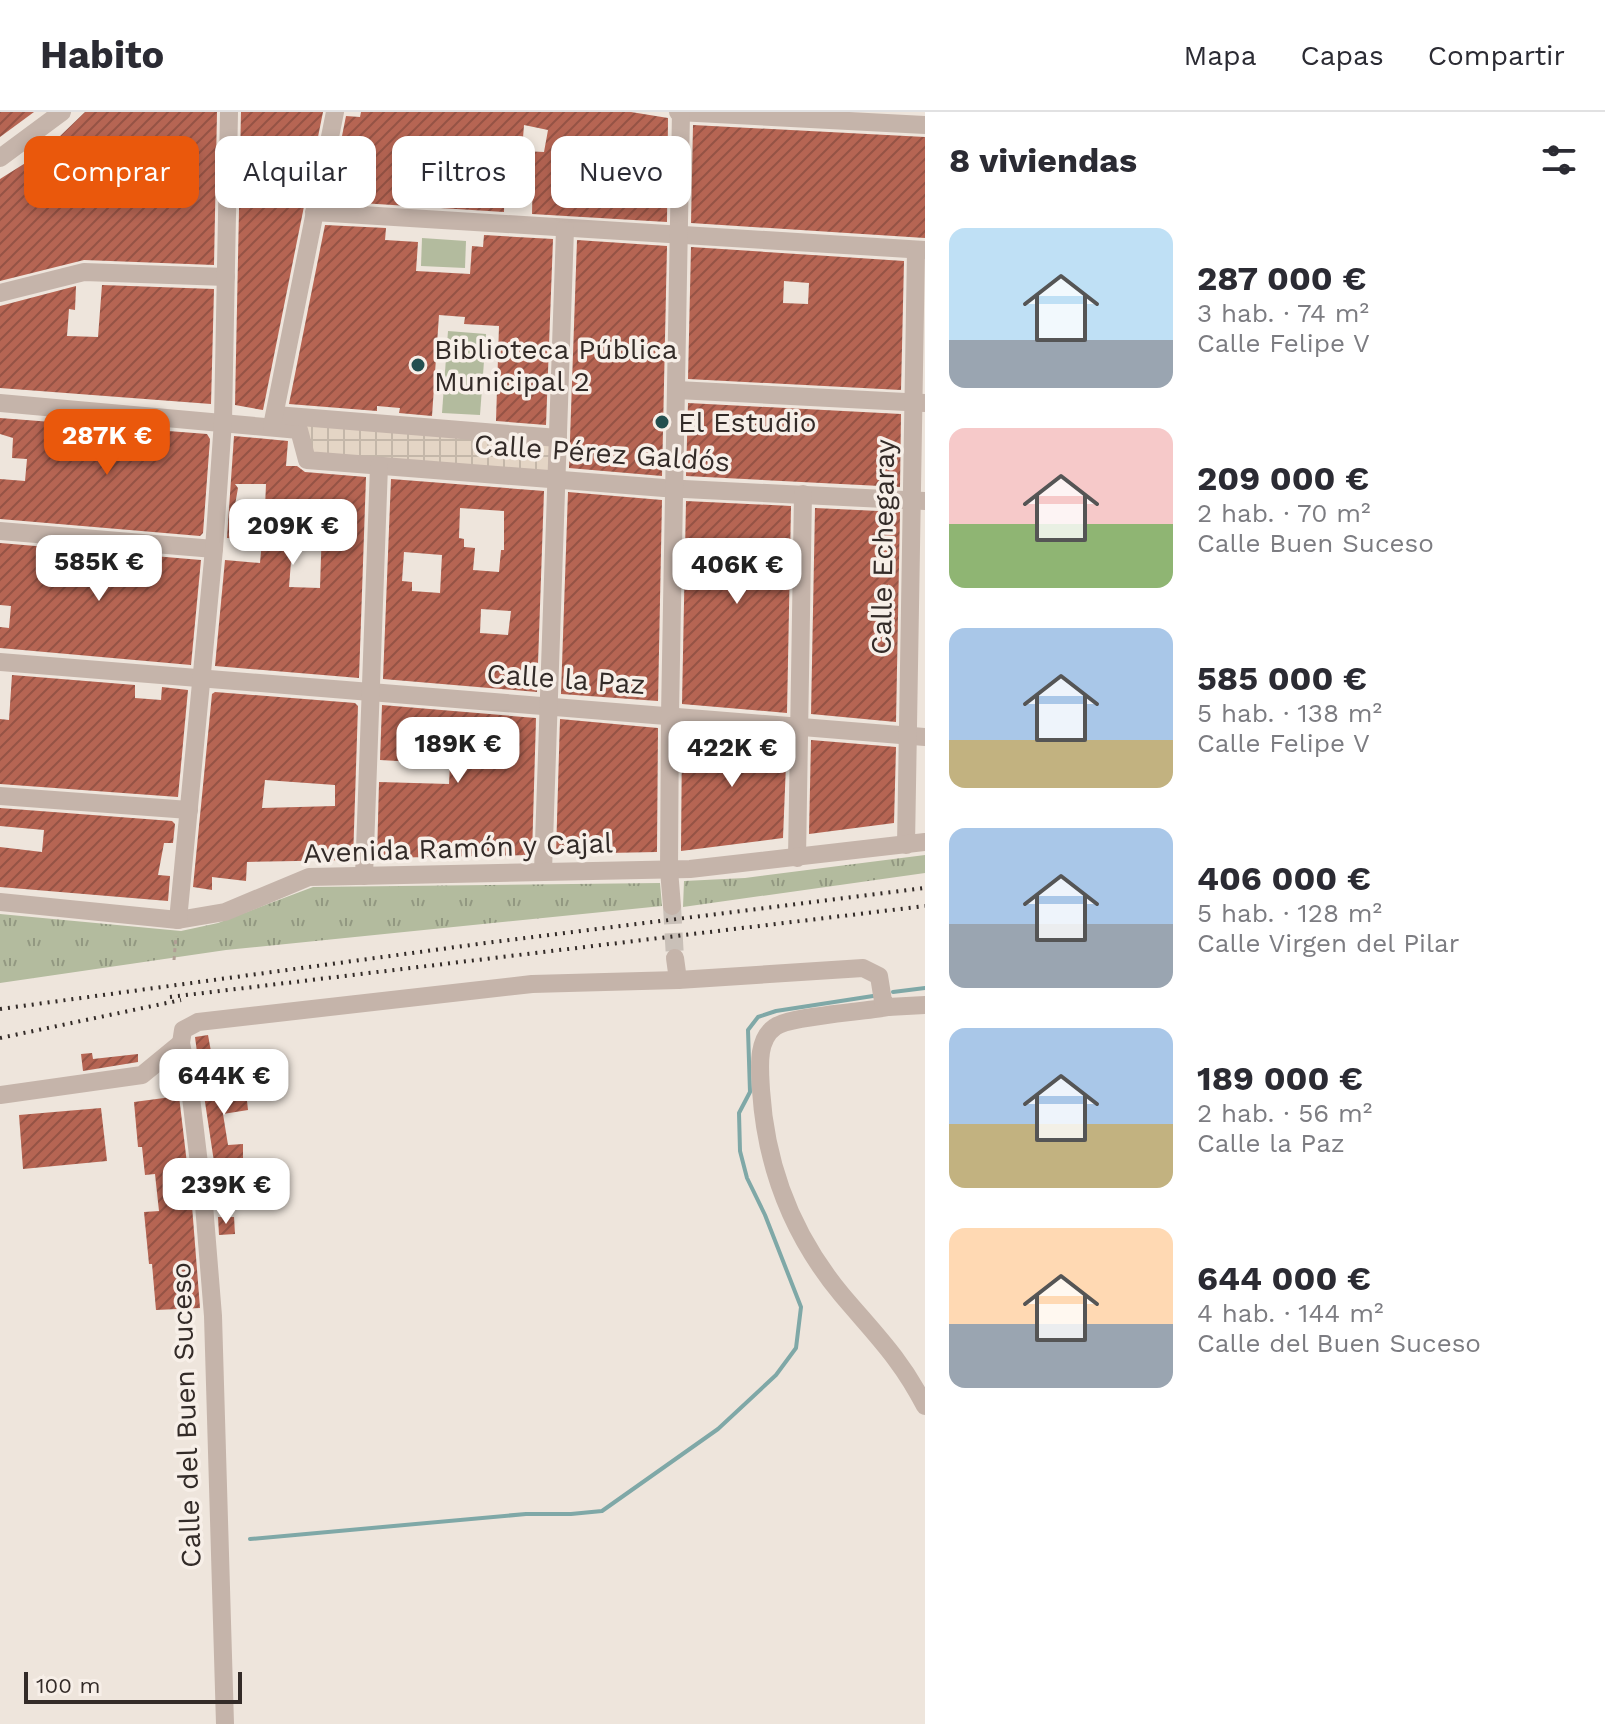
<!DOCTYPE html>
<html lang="es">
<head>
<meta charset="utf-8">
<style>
  :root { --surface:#fff; --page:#f2f2f3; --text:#2b2b33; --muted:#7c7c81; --line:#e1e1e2; --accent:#ea580c }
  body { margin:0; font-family:"Work Sans",sans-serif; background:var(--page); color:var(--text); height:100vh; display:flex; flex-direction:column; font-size:30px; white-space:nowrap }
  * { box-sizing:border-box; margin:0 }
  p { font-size:26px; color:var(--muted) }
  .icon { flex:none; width:44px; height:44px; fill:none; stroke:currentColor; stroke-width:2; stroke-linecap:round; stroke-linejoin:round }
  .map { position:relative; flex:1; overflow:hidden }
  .details { display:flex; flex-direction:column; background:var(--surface); width:680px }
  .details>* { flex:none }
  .banner { position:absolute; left:24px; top:24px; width:760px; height:72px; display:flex; gap:16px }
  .scale { position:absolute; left:24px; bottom:20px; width:218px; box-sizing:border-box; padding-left:8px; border:4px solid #332b28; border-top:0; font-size:22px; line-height:28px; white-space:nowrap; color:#332b28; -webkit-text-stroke:6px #f7efe8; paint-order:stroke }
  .price { position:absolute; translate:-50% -68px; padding:0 18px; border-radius:16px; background:#fff; color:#222; font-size:26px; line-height:52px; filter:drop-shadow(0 2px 4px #0008) }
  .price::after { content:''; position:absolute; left:50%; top:48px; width:24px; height:18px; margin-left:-12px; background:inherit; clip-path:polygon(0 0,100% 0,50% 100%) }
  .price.on { background:var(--accent); color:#fff }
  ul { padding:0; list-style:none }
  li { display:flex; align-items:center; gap:24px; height:200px; padding:0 24px }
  li span { display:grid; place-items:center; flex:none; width:224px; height:160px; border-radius:16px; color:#555 }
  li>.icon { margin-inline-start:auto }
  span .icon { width:96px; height:96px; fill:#fffc; stroke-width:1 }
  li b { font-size:34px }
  h2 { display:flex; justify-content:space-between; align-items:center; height:96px; padding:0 24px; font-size:34px }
  .tag { padding:0 28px; border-radius:16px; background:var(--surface); box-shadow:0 4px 12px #0003; font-size:28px; line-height:72px }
  .tag.on { background:var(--accent); color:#fff }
  header { display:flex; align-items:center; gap:48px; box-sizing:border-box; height:112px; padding:0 40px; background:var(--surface); border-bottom:2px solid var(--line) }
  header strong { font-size:38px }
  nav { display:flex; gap:44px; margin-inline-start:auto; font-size:28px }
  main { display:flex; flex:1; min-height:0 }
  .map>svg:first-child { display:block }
  .park { fill:url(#park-tufts) }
  .garden { fill:#b3bb9e }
  .plaza { fill:url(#plaza-grid) }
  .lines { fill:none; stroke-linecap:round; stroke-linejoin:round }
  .stream { stroke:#7fa8a7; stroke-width:4 }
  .building { fill:url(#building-hatch); fill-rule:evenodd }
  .minor-tunnel { stroke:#c9c0b8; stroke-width:18; stroke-dasharray:18 9; stroke-linecap:butt }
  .path { stroke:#b09f94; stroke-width:3; stroke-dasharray:4 4; stroke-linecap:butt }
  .minor { stroke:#c5b4aa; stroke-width:18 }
  .rail { stroke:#332b28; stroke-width:4; stroke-dasharray:2 6; stroke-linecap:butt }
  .poi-dot { fill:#234f4f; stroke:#f7efe8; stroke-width:3 }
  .labels { text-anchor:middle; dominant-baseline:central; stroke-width:7; stroke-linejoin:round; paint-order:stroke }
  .poi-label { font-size:28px; fill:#332b28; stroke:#f7efe8; text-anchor:start }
  .street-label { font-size:28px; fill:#332b28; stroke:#f7efe8 }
</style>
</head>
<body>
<header>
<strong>Habito</strong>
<nav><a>Mapa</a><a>Capas</a><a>Compartir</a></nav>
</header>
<main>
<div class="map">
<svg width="925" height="1612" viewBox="0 0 925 1612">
  <defs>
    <pattern id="park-tufts" width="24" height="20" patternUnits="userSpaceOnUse" patternTransform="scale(2)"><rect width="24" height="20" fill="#b3bb9e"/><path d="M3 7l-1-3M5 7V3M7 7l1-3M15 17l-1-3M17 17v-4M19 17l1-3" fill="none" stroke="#929881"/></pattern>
    <pattern id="plaza-grid" width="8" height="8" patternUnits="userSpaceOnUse" patternTransform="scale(2)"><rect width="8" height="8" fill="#e4d5c5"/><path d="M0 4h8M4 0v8" fill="none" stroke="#c4b7a9"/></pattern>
    <pattern id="building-hatch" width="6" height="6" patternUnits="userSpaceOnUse" patternTransform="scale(2)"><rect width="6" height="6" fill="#b66553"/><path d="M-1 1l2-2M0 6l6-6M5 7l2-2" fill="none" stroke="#955345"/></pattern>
  </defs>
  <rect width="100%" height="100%" fill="#eee5dc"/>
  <g class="park">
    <polygon points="925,743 925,761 683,795 684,769 745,766"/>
    <polygon points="660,771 662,794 226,838 0,871 0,802 181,819 218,811 313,775"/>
  </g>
  <g class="garden">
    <polygon points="422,126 466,129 465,156 421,154"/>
    <polygon points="448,219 486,222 480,303 442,301"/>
  </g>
  <polygon class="plaza" points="300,313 558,333 556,366 307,348"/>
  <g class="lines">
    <g class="stream">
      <polyline points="893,880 925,876"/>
      <polyline points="250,1427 526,1402 571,1402 602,1399 718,1317 776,1263 796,1236 801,1195 765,1103 747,1066 740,1039 739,1001 750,980 748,918 758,905 776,899 873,884"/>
    </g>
  </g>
  <g class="building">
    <polygon points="0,0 34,0 0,25"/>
    <path d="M85 0H217L214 153 84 148 0 169V67L27 50 30 53ZM118 58 139 71 136 93 109 89Z"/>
    <polygon points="241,0 323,0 263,298 235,293"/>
    <path d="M361 0H631L668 6 667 110 532 102 533 54H505L504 100 329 89 346 4 360 5ZM524 13 548 18 544 40 522 39ZM477 48V75H452L453 49Z"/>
    <polygon points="693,13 925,25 925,126 691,111"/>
    <polygon points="325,113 386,116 385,128 418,130 416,159 470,162 472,134 483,135 484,123 553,127 546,313 496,309 499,214 464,212 465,205 439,203 432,304 399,301 400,296 377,294 377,299 289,292"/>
    <polygon points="577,128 667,134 662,364 569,356"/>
    <path d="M691 135 904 149 901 278 688 267ZM784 169 809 171 808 192 783 191Z"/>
    <polygon points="102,173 214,177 211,292 0,276 0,194 76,174 75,198 69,197 67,224 98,225"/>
    <polygon points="688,291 901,302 900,375 686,364"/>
    <polygon points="0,306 207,322 210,327 203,421 200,424 0,407 0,367 25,369 27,347 12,346 13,326 0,322"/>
    <path d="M234 324 288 329 286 354H297L305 360 366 365 359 566 215 554 225 448 260 451 262 429 227 426ZM235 372H266L265 396 235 393 238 376ZM288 411 322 414 320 476 289 475 292 437H286Z"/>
    <path d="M391 367 544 379 537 580 383 567ZM460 396 504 399V438H501L499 460 473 458 475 436 464 435V427L459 426ZM404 440 442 443 440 481 412 479V470L402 469ZM481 497 511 499 508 523 480 521Z"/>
    <polygon points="568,380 662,388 658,589 561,582"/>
    <polygon points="686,389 791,394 787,601 682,592"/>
    <polygon points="815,396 900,400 896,610 811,602"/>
    <polygon points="0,431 201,448 191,553 0,536 0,515 9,516 11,494 0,493"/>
    <polygon points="12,563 135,573 135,586 161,588 162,575 188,578 178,685 0,672 0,607 9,608"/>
    <path d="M215 580 355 591 358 594 353 748 247 750 246 769 212 765V778L193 775 212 582ZM265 668 335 673V694L262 696Z"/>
    <polygon points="382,593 536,606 532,743 377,746 379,670 449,672 450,652 380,648"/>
    <polygon points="560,607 658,616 657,740 556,742"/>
    <polygon points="689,619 787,627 783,726 681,739 682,623"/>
    <polygon points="811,628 896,635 894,711 809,722"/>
    <polygon points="0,696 172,709 175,712 173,731 164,731 158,763 170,764 168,789 0,775 0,735 42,740 44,718 0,714"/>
    <polygon points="208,923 212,945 198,948 195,925"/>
    <polygon points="92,941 93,947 138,942 138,950 83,959 81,942"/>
    <polygon points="202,970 245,970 248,998 223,1002 228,1033 243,1032 243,1049 214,1050"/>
    <polygon points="179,984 192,1094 200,1196 156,1198 152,1152 149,1152 144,1100 159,1099 155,1062 145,1063 142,1035 138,1035 134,990"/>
    <polygon points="101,996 107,1049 23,1057 19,1003"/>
    <polygon points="218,1105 234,1105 235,1122 219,1123"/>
  </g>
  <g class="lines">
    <polyline class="minor-tunnel" points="672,794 675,846"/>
    <polyline class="path" points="174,848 176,824"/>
    <g class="minor">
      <polyline points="678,0 925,13"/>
      <polyline points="0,46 62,0"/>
      <polyline points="314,100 925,138"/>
      <polyline points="0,181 84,160 226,165"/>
      <polyline points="677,278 925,291"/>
      <polyline points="0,291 299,318 307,348 664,376 925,389"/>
      <polyline points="276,303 558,326"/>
      <polyline points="272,314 335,0"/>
      <polyline points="0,419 214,437"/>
      <polyline points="0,550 925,625"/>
      <polyline points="0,684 189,698"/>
      <polyline points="906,733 916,138"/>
      <polyline points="797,746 803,382"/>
      <polyline points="543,759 565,117"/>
      <polyline points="364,764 379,354"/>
      <polyline points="0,790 178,808 225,800 309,765 690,757 925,730"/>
      <polyline points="672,794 669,758 670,603 681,0"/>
      <polyline points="178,808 214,437 223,309 229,0"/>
      <polyline points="675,846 678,868"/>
      <path d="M888 895C864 900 790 904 775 915 756 928 760 958 761 978 766 1056 792 1123 842 1183 875 1222 901 1247 925 1294"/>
      <polyline points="0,983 142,963 181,931"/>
      <polyline points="225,1612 213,1204 204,1093 190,977 181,931 183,918 198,910 532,872 678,868 863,856 879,864 883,889 888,895 925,893"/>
    </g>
    <g class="rail">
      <polyline points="170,885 925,794"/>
      <polyline points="0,897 493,830 925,776"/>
      <polyline points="0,926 181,888"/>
    </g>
  </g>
  <g class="poi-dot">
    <circle cx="418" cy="253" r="8"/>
    <circle cx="662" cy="310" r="8"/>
  </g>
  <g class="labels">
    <g class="poi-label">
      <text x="434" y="237">Biblioteca Pública<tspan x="434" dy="32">Municipal 2</tspan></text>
      <text x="678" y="310">El Estudio</text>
    </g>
    <g class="street-label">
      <text transform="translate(602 341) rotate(4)">Calle Pérez Galdós</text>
      <text transform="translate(883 435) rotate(-89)">Calle Echegaray</text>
      <text transform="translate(566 567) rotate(4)">Calle la Paz</text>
      <text transform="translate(458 736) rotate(-2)">Avenida Ramón y Cajal</text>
      <text transform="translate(186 1303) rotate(-92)">Calle del Buen Suceso</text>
    </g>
  </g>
</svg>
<div class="scale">100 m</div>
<b class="price on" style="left:107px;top:365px">287K €</b>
<b class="price" style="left:293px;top:455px">209K €</b>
<b class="price" style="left:99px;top:491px">585K €</b>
<b class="price" style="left:737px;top:494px">406K €</b>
<b class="price" style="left:458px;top:673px">189K €</b>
<b class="price" style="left:732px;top:677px">422K €</b>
<b class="price" style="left:224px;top:1005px">644K €</b>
<b class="price" style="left:226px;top:1114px">239K €</b>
<div class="banner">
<a class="tag on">Comprar</a>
<a class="tag">Alquilar</a>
<a class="tag">Filtros</a>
<a class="tag">Nuevo</a>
</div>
</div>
<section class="details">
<h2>8 viviendas<svg class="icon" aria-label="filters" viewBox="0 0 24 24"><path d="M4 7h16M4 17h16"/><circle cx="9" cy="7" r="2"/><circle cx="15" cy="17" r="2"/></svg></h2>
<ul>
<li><span style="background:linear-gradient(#bfe0f5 70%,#9aa5b1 0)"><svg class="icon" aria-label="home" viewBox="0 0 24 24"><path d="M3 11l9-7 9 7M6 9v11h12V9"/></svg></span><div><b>287 000 €</b><p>3 hab. · 74 m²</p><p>Calle Felipe V</p></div></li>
<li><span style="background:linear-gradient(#f6c9c9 60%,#8fb573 0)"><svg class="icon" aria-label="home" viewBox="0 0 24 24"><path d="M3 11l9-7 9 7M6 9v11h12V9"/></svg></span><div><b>209 000 €</b><p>2 hab. · 70 m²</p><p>Calle Buen Suceso</p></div></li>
<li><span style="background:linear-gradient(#a9c7e8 70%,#c2b280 0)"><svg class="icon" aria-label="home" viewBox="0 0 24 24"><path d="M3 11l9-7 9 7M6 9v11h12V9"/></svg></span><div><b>585 000 €</b><p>5 hab. · 138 m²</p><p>Calle Felipe V</p></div></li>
<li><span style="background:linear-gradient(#a9c7e8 60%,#9aa5b1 0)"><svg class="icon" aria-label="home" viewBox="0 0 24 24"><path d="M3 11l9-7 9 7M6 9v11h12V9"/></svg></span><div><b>406 000 €</b><p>5 hab. · 128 m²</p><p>Calle Virgen del Pilar</p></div></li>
<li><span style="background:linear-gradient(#a9c7e8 60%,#c2b280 0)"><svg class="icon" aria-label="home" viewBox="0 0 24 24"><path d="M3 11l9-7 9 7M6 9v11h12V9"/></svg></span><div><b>189 000 €</b><p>2 hab. · 56 m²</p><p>Calle la Paz</p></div></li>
<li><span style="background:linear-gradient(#ffd9b3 60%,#9aa5b1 0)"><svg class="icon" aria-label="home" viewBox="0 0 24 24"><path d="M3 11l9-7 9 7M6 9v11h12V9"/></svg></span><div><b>644 000 €</b><p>4 hab. · 144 m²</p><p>Calle del Buen Suceso</p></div></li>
</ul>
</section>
</main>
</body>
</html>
